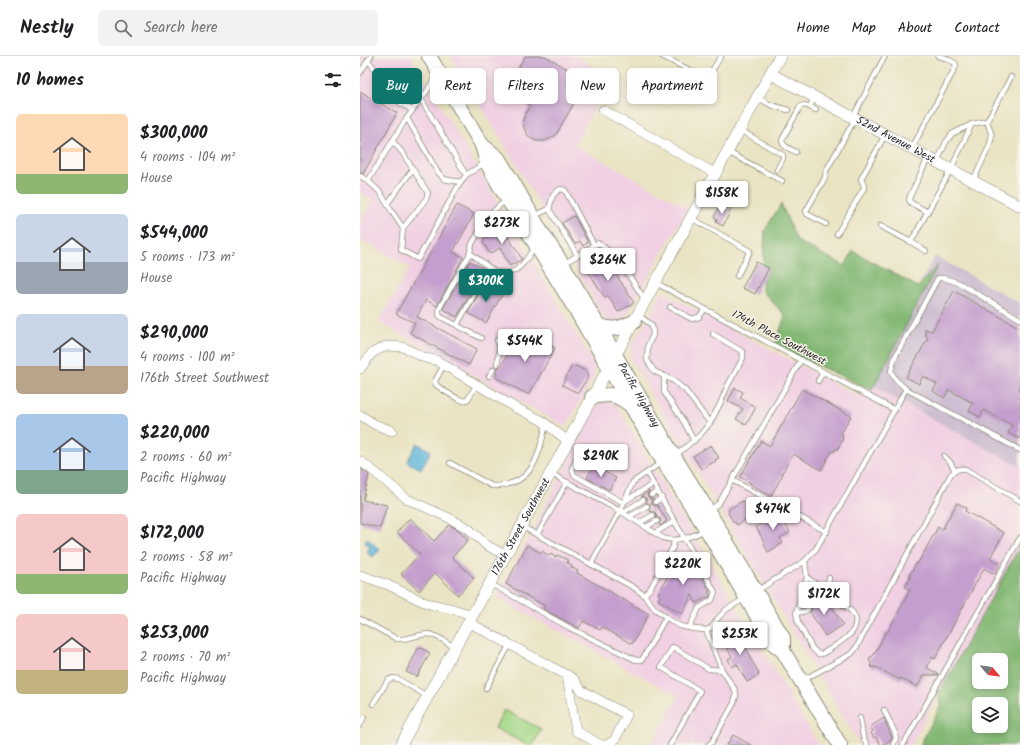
<!DOCTYPE html>
<html lang="en">
<head>
<meta charset="utf-8">
<style>
  :root { --surface:#fff; --page:#f2f2f2; --text:#202124; --muted:#757577; --line:#e0e0e0; --accent:#0f766e }
  body { margin:0; font-family:Kalam,sans-serif; background:var(--page); color:var(--text); height:100vh; display:flex; flex-direction:column; font-size:15px; white-space:nowrap }
  * { box-sizing:border-box; margin:0 }
  p { font-size:13px; color:var(--muted) }
  .icon { flex:none; width:22px; height:22px; fill:none; stroke:currentColor; stroke-width:2; stroke-linecap:round; stroke-linejoin:round }
  .map { position:relative; flex:1; overflow:hidden }
  .drawer { display:flex; flex-direction:column; background:var(--surface); width:360px }
  .drawer>* { flex:none }
  .guide { position:absolute; left:12px; top:12px; width:380px; height:36px; display:flex; gap:8px }
  .needle { width:26px; rotate:119deg }
  .tools { position:absolute; left:612px; top:597px; display:grid; gap:8px }
  .tools a { display:grid; place-items:center; width:36px; height:36px; border-radius:6px; background:var(--surface); box-shadow:0 2px 6px #0003; font-size:20px }
  .price { position:absolute; translate:-50% -34px; padding:0 9px; border-radius:4px; background:#fff; color:#222; font-size:13px; line-height:26px; filter:drop-shadow(0 1px 2px #0008) }
  .price::after { content:''; position:absolute; left:50%; top:24px; width:12px; height:9px; margin-left:-6px; background:inherit; clip-path:polygon(0 0,100% 0,50% 100%) }
  .price.selected { background:var(--accent); color:#fff }
  ul { padding:0; list-style:none }
  li { display:flex; align-items:center; gap:12px; height:100px; padding:0 16px }
  li span { display:grid; place-items:center; flex:none; width:112px; height:80px; border-radius:6px; color:#555 }
  li>.icon { margin-inline-start:auto }
  span .icon { width:48px; height:48px; fill:#fffc; stroke-width:1 }
  li b { font-size:17px }
  h2 { display:flex; justify-content:space-between; align-items:center; height:48px; padding:0 16px; font-size:17px }
  .tag { padding:0 14px; border-radius:6px; background:var(--surface); box-shadow:0 2px 6px #0003; font-size:14px; line-height:36px }
  .tag.selected { background:var(--accent); color:#fff }
  header { display:flex; align-items:center; gap:24px; box-sizing:border-box; height:56px; padding:0 20px; background:var(--surface); border-bottom:1px solid var(--line) }
  header strong { font-size:19px }
  nav { display:flex; gap:22px; margin-inline-start:auto; font-size:14px }
  .search { width:280px; height:36px; background:var(--page); display:flex; align-items:center; gap:10px; box-sizing:border-box; padding:0 14px; border-radius:6px; color:var(--muted); font-size:15px }
  main { display:flex; flex:1; min-height:0 }
  .map>svg:first-child { display:block }
  .built { fill:#f1d0e3 }
  .industrial { fill:#cebed1 }
  .green { fill:#a6d988; stroke:#68825a }
  .forest { fill:#84b974; stroke:#587250; fill-rule:evenodd }
  .water { fill:#5cb5d9; stroke:#447082 }
  .building { fill:#c49ece }
  .lines { fill:none; stroke-linecap:round; stroke-linejoin:round }
  .service-casing { stroke:#8a8878; stroke-width:6 }
  .minor-casing { stroke:#8a8878; stroke-width:10 }
  .tertiary-casing { stroke:#8a8878; stroke-width:12 }
  .trunk-casing { stroke:#8a8878; stroke-width:16 }
  .service { stroke:#fff; stroke-width:4.5 }
  .minor { stroke:#fff; stroke-width:9 }
  .tertiary { stroke:#fff; stroke-width:11 }
  .trunk { stroke:#fff; stroke-width:14 }
  .labels { text-anchor:middle; dominant-baseline:central; stroke-width:3; stroke-linejoin:round; paint-order:stroke }
  .street-label { font-size:11px; fill:#2b2b2b; stroke:#f7f3e8 }
</style>
</head>
<body>
<header>
<strong>Nestly</strong>
<div class="search"><svg class="icon" aria-label="search" viewBox="0 0 24 24"><circle cx="10" cy="10" r="6"/><path d="M15 15l6 6"/></svg>Search here</div>
<nav><a>Home</a><a>Map</a><a>About</a><a>Contact</a></nav>
</header>
<main>
<section class="drawer">
<h2>10 homes<svg class="icon" aria-label="filters" viewBox="0 0 24 24"><path d="M4 7h16M4 17h16"/><circle cx="9" cy="7" r="2"/><circle cx="15" cy="17" r="2"/></svg></h2>
<ul>
<li><span style="background:linear-gradient(#ffd9b3 75%,#8fb573 0)"><svg class="icon" aria-label="home" viewBox="0 0 24 24"><path d="M3 11l9-7 9 7M6 9v11h12V9"/></svg></span><div><b>$300,000</b><p>4 rooms · 104 m²</p><p>House</p></div></li>
<li><span style="background:linear-gradient(#c9d6e8 60%,#9aa5b1 0)"><svg class="icon" aria-label="home" viewBox="0 0 24 24"><path d="M3 11l9-7 9 7M6 9v11h12V9"/></svg></span><div><b>$544,000</b><p>5 rooms · 173 m²</p><p>House</p></div></li>
<li><span style="background:linear-gradient(#c9d6e8 65%,#b9a48a 0)"><svg class="icon" aria-label="home" viewBox="0 0 24 24"><path d="M3 11l9-7 9 7M6 9v11h12V9"/></svg></span><div><b>$290,000</b><p>4 rooms · 100 m²</p><p>176th Street Southwest</p></div></li>
<li><span style="background:linear-gradient(#a9c7e8 70%,#7fa58c 0)"><svg class="icon" aria-label="home" viewBox="0 0 24 24"><path d="M3 11l9-7 9 7M6 9v11h12V9"/></svg></span><div><b>$220,000</b><p>2 rooms · 60 m²</p><p>Pacific Highway</p></div></li>
<li><span style="background:linear-gradient(#f6c9c9 75%,#8fb573 0)"><svg class="icon" aria-label="home" viewBox="0 0 24 24"><path d="M3 11l9-7 9 7M6 9v11h12V9"/></svg></span><div><b>$172,000</b><p>2 rooms · 58 m²</p><p>Pacific Highway</p></div></li>
<li><span style="background:linear-gradient(#f6c9c9 70%,#c2b280 0)"><svg class="icon" aria-label="home" viewBox="0 0 24 24"><path d="M3 11l9-7 9 7M6 9v11h12V9"/></svg></span><div><b>$253,000</b><p>2 rooms · 70 m²</p><p>Pacific Highway</p></div></li>
</ul>
</section>
<div class="map">
<svg width="660" height="689" viewBox="0 0 660 689">
  <rect width="100%" height="100%" fill="#f7f3e8"/>
  <filter id="ink" filterUnits="userSpaceOnUse"><feTurbulence type="fractalNoise" baseFrequency=".025" numOctaves="2"/><feDisplacementMap in="SourceGraphic" scale="8" xChannelSelector="R" yChannelSelector="G"/><feConvolveMatrix kernelMatrix="1 2 1 2 8 2 1 2 1" color-interpolation-filters="sRGB"/></filter>
  <filter id="wash" filterUnits="userSpaceOnUse"><feTurbulence type="fractalNoise" baseFrequency=".012" numOctaves="4" result="noise"/><feDisplacementMap in="SourceGraphic" scale="16" xChannelSelector="R" yChannelSelector="G"/><feGaussianBlur stdDeviation="0.9" result="paint"/><feColorMatrix in="noise" values="0 0 0 0 0 0 0 0 0 0 0 0 0 0 0 0 0 1.4 0 .05"/><feComposite in="paint" operator="in"/></filter>
  <g filter="url(#wash)">
    <rect width="100%" height="100%" fill="#eae4c4"/>
    <g class="built">
      <polygon points="0,0 51,0 234,308 235,313 234,320 206,371 19,266 50,211 0,183 0,168 13,144 0,136"/>
      <polygon points="91,0 215,0 252,21 214,89 328,152 266,260 255,267 246,265 159,113"/>
      <polygon points="302,236 498,340 506,326 660,411 660,490 551,689 500,689 271,304 270,293"/>
      <polygon points="249,345 256,349 459,689 291,689 318,640 137,542 238,348"/>
    </g>
    <polygon class="industrial" points="575,200 660,247 660,411 506,326"/>
    <polygon class="green" points="144,654 181,673 173,689 167,689 135,672"/>
    <g class="forest">
      <polygon points="421,148 437,185 485,210 493,195 558,231 578,209 512,334 415,290 425,259 402,235 405,174"/>
      <path d="M660 490V689H560L581 649 578 639ZM619 604H641V626H619ZM619 648H641V670H619Z"/>
    </g>
    <g class="water">
      <polygon points="57,387 71,395 61,413 47,406"/>
      <polygon points="7,482 20,494 13,501 7,497 10,490 5,487"/>
    </g>
    <g id="blocks">
      <g class="building">
        <polygon points="165,0 185,0 227,24 197,77 193,81 187,84 182,85 176,85 170,82 167,78 164,72 163,65 165,59 170,50 145,36"/>
        <polygon points="0,35 7,39 7,40 37,57 3,118 0,116"/>
        <polygon points="97,149 114,158 93,196 103,201 77,250 66,244 57,261 117,293 109,309 50,277 55,267 36,258"/>
        <polygon points="360,149 371,154 363,170 356,166 357,163 354,161"/>
        <polygon points="214,160 228,186 223,190 220,185 215,188 202,167"/>
        <polygon points="140,168 162,203 150,210 140,192 130,198 123,186 129,174"/>
        <polygon points="230,196 240,211 252,204 257,214 254,215 274,247 258,256 248,240 245,242 220,202"/>
        <polygon points="110,205 124,213 97,261 83,253"/>
        <polygon points="396,206 409,212 395,238 382,232"/>
        <polygon points="125,227 143,237 126,267 108,257"/>
        <polygon points="594,235 660,272 660,383 648,377 652,369 624,354 620,361 609,355 613,347 589,334 584,342 573,335 577,328 563,320 559,328 546,321 568,282 565,278 565,273 572,275"/>
        <polygon points="161,274 195,292 169,339 135,321 137,317 136,316 137,314 136,311 138,312 141,310"/>
        <polygon points="213,310 215,311 216,310 227,316 226,317 228,318 227,320 228,321 225,327 224,327 218,337 202,329 211,311 212,311"/>
        <polygon points="375,332 383,336 380,342 396,351 386,369 376,363 383,353 368,345"/>
        <polygon points="442,333 491,360 481,378 483,379 482,382 483,383 477,394 475,393 474,396 472,395 461,414 433,398 422,417 423,418 411,440 390,428 391,427 380,421 401,385 410,390"/>
        <polygon points="351,389 359,402 355,404 356,405 341,413 333,400"/>
        <polygon points="233,410 256,422 249,434 227,422"/>
        <polygon points="0,412 9,419 3,444 27,449 20,472 0,467"/>
        <polygon points="289,435 289,436 287,438 288,441 290,443 293,443 291,446 292,448 295,450 297,449 307,465 300,470 299,468 301,465 300,463 299,462 296,462 297,459 295,456 291,456 289,453 290,451 290,448 288,447 286,447 287,444 286,442 281,440"/>
        <polygon points="382,445 390,449 395,457 377,469 375,466 374,467 368,457 369,456 368,454"/>
        <polygon points="597,447 607,452 605,455 644,477 630,502 640,508 634,518 624,512 575,603 572,601 567,612 579,618 578,619 564,619 557,631 541,622 540,624 516,611 512,612 509,602 513,600 526,576 527,577 550,534 545,531 551,521 549,520 557,506 558,507 578,471 582,474"/>
        <polygon points="418,456 430,476 420,482 423,487 408,496 404,488 405,488 396,471 404,466 402,462 408,458 410,461"/>
        <polygon points="50,462 74,485 89,469 97,473 108,484 92,501 114,522 98,539 75,517 59,535 41,518 60,498 37,476"/>
        <polygon points="167,489 181,497 182,495 189,500 190,498 196,501 197,499 208,504 207,507 212,509 211,511 218,515 217,517 289,558 272,588 242,571 240,574 223,565 219,572 183,553 185,550 146,528"/>
        <polygon points="319,500 329,500 350,535 348,536 350,538 350,540 336,547 332,539 322,558 298,544 300,540 298,538"/>
        <polygon points="458,539 460,541 458,545 459,547 462,549 464,548 465,550 470,547 483,569 465,580 450,556 452,554 451,551 449,549 446,550 445,547"/>
        <polygon points="373,574 373,575 375,575 385,593 386,592 390,599 389,600 399,617 398,618 399,619 387,626 377,608 372,611 368,603 372,601 361,581"/>
        <polygon points="59,591 70,597 57,621 46,616"/>
        <polygon points="524,662 532,682 531,684 525,688 524,687 521,689 516,681 514,682 511,677 513,675 510,671"/>
        <polygon points="373,679 391,689 367,689"/>
      </g>
    </g>
  </g>
  <g filter="url(#ink)">
    <use href="#blocks" fill-opacity="0" stroke="#8a8878" stroke-width="1"/>
    <g class="lines">
      <defs>
        <g id="service">
          <polyline points="302,0 347,23 361,0"/>
          <polyline points="8,4 40,47 52,54"/>
          <polyline points="0,17 11,0"/>
          <polyline points="398,42 411,49 428,54"/>
          <polyline points="61,43 106,119"/>
          <polyline points="450,51 456,54"/>
          <polyline points="493,61 525,0"/>
          <polyline points="47,62 77,115 84,123 88,124 101,126"/>
          <polyline points="627,65 651,21"/>
          <polyline points="380,74 423,99 423,102 417,114"/>
          <polyline points="32,85 42,96 68,137 66,143 43,172 41,194 58,203 97,132 106,119 117,112 125,107"/>
          <polyline points="552,92 593,16 596,10 595,7 586,2 578,0"/>
          <polyline points="368,96 422,125"/>
          <path d="M436 96C431 93 422 91 422 84L440 51C443 48 446 49 450 51L454 41"/>
          <polyline points="577,106 586,86 592,78 612,68 627,65 632,80 629,91 613,125"/>
          <polyline points="0,120 8,125 46,63 67,35 77,18"/>
          <polyline points="8,125 20,136 32,156 43,172"/>
          <polyline points="27,148 53,113"/>
          <polyline points="568,156 551,147 549,144 550,140 568,102"/>
          <polyline points="174,160 189,153"/>
          <polyline points="331,162 390,195 377,220"/>
          <polyline points="466,168 447,158 446,155 465,122 466,115 495,63"/>
          <polyline points="520,170 551,186 591,113 612,68"/>
          <polyline points="477,178 504,132 504,130 501,123 525,79"/>
          <polyline points="551,186 566,195"/>
          <polyline points="110,197 134,215"/>
          <polyline points="217,199 189,153 193,139 200,133 205,134 234,189"/>
          <polyline points="205,207 238,187 256,200 285,244"/>
          <polyline points="296,227 535,354"/>
          <polyline points="310,251 332,263 339,261 345,253"/>
          <polyline points="278,259 292,269 293,279 288,289 287,304 294,315 314,325 325,334 350,367 360,348 368,329 383,302 383,296 353,278"/>
          <polyline points="660,263 599,227 584,222 578,222 535,301 531,315 535,323 546,333 660,394"/>
          <path d="M97 269 124 221C136 210 140 220 151 216 162 213 169 199 175 190"/>
          <polyline points="121,282 81,261 79,259 79,253 109,199 112,188 128,160 140,149 147,144"/>
          <polyline points="137,308 140,291 137,284"/>
          <path d="M84 309 75 325 76 329C84 335 95 342 104 345L108 343 117 328"/>
          <polyline points="129,320 133,314"/>
          <polyline points="304,320 304,336 324,366 334,385"/>
          <polyline points="458,325 463,316"/>
          <polyline points="232,391 227,390 220,397 212,412 214,419 264,447"/>
          <polyline points="315,400 340,379 350,367"/>
          <polyline points="584,400 590,406 595,415"/>
          <path d="M90 407 132 430C174 430 178 401 186 368"/>
          <path d="M190 417 260 455 303 482C317 487 333 480 345 474"/>
          <polyline points="287,417 355,536 352,544 339,552 329,572"/>
          <polyline points="372,424 467,476"/>
          <polyline points="291,439 298,436"/>
          <polyline points="265,445 293,428"/>
          <polyline points="295,446 302,442"/>
          <polyline points="350,454 359,447 441,304"/>
          <polyline points="262,457 283,444"/>
          <polyline points="269,461 287,450"/>
          <polyline points="279,467 293,459"/>
          <polyline points="161,470 273,531 284,539 295,553 310,564 320,570 334,573 346,574 351,572 359,561 367,553 384,543"/>
          <polyline points="286,471 297,465"/>
          <polyline points="295,477 315,465"/>
          <polyline points="177,479 207,426"/>
          <path d="M445 505 447 522 436 557 438 566 452 592 458 598H462C471 592 481 587 488 580 495 575 499 563 492 556 484 548 475 544 466 538 459 532 455 525 447 522"/>
          <polyline points="231,508 260,455 273,426 302,406"/>
          <polyline points="131,528 210,572 276,604 282,604 306,561"/>
          <polyline points="398,534 445,505 456,493 546,333"/>
          <polyline points="284,539 290,533 313,491 314,484"/>
          <polyline points="462,545 466,538 469,522"/>
          <polyline points="436,557 446,555 448,553"/>
          <path d="M0 563 37 583C48 584 58 578 69 578 76 579 88 587 94 591"/>
          <polyline points="346,574 362,614 375,634 376,639 374,647 352,686 348,689"/>
          <path d="M443 624 491 598 496 592 591 418C596 414 599 412 605 413L660 445"/>
          <polyline points="126,632 150,588"/>
          <polyline points="13,648 28,624 33,622 38,623 67,640"/>
          <polyline points="524,654 535,677 536,682 533,689"/>
          <polyline points="500,662 503,681 507,689"/>
          <polyline points="0,669 4,661"/>
          <polyline points="310,689 340,635 301,611 313,591 349,613 362,614"/>
          <polyline points="543,689 660,482"/>
        </g>
        <g id="minor">
          <polyline points="243,54 356,118"/>
          <polyline points="0,313 12,297 26,290 43,291 65,302 76,304 156,352 181,364 208,385"/>
          <polyline points="0,359 14,368 32,375"/>
          <polyline points="0,405 11,413 47,443 87,461 109,473 126,489 145,499"/>
          <polyline points="0,519 28,529 66,547 93,553 112,559"/>
          <polyline points="108,566 214,623 221,634 267,659 254,685 246,689"/>
          <polyline points="207,619 216,675 241,689"/>
        </g>
        <g id="tertiary">
          <path id="s1" d="M411 18 660 150"/>
          <path id="s2" d="M41 689 420 0"/>
        </g>
        <g id="trunk">
          <polyline points="69,0 122,89 127,107 141,132 216,254 303,405 347,474 404,572 414,588 423,595 480,689"/>
          <path id="s3" d="M122 89 138 102 155 130 180 174 203 209 313 399 356 468 402 546 423 582V595"/>
          <path d="M237 269C256 275 256 273 274 266"/>
          <path d="M232 341C251 338 254 337 269 348"/>
        </g>
      </defs>
      <use href="#service" class="service-casing"/>
      <use href="#minor" class="minor-casing"/>
      <use href="#tertiary" class="tertiary-casing"/>
      <use href="#trunk" class="trunk-casing"/>
      <use href="#service" class="service"/>
      <use href="#minor" class="minor"/>
      <use href="#tertiary" class="tertiary"/>
      <use href="#trunk" class="trunk"/>
    </g>
  </g>
  <g class="labels">
    <g class="street-label">
      <text stroke="none"><textPath href="#s1" startOffset="141">52nd Avenue West</textPath></text>
      <text transform="translate(419 282) rotate(28)">174th Place Southwest</text>
      <text stroke="none"><textPath href="#s3" startOffset="296">Pacific Highway</textPath></text>
      <text stroke="none"><textPath href="#s2" startOffset="249">176th Street Southwest</textPath></text>
    </g>
  </g>
</svg>
<div class="tools">
<a><svg class="needle" viewBox="-14 -14 28 28"><path d="M0-13l5 13h-10z" fill="#e53935"/><path d="M0 13l5-13h-10z" fill="#757577"/></svg></a>
<a><svg class="icon" aria-label="layers" viewBox="0 0 24 24"><path d="M12 4l9 5-9 5-9-5zM3 14l9 5 9-5"/></svg></a>
</div>
<b class="price" style="left:362px;top:159px">$158K</b>
<b class="price" style="left:142px;top:189px">$273K</b>
<b class="price" style="left:248px;top:226px">$264K</b>
<b class="price selected" style="left:126px;top:247px">$300K</b>
<b class="price" style="left:165px;top:307px">$544K</b>
<b class="price" style="left:241px;top:422px">$290K</b>
<b class="price" style="left:413px;top:475px">$474K</b>
<b class="price" style="left:323px;top:530px">$220K</b>
<b class="price" style="left:464px;top:560px">$172K</b>
<b class="price" style="left:380px;top:600px">$253K</b>
<div class="guide">
<a class="tag selected">Buy</a>
<a class="tag">Rent</a>
<a class="tag">Filters</a>
<a class="tag">New</a>
<a class="tag">Apartment</a>
</div>
</div>
</main>
</body>
</html>
